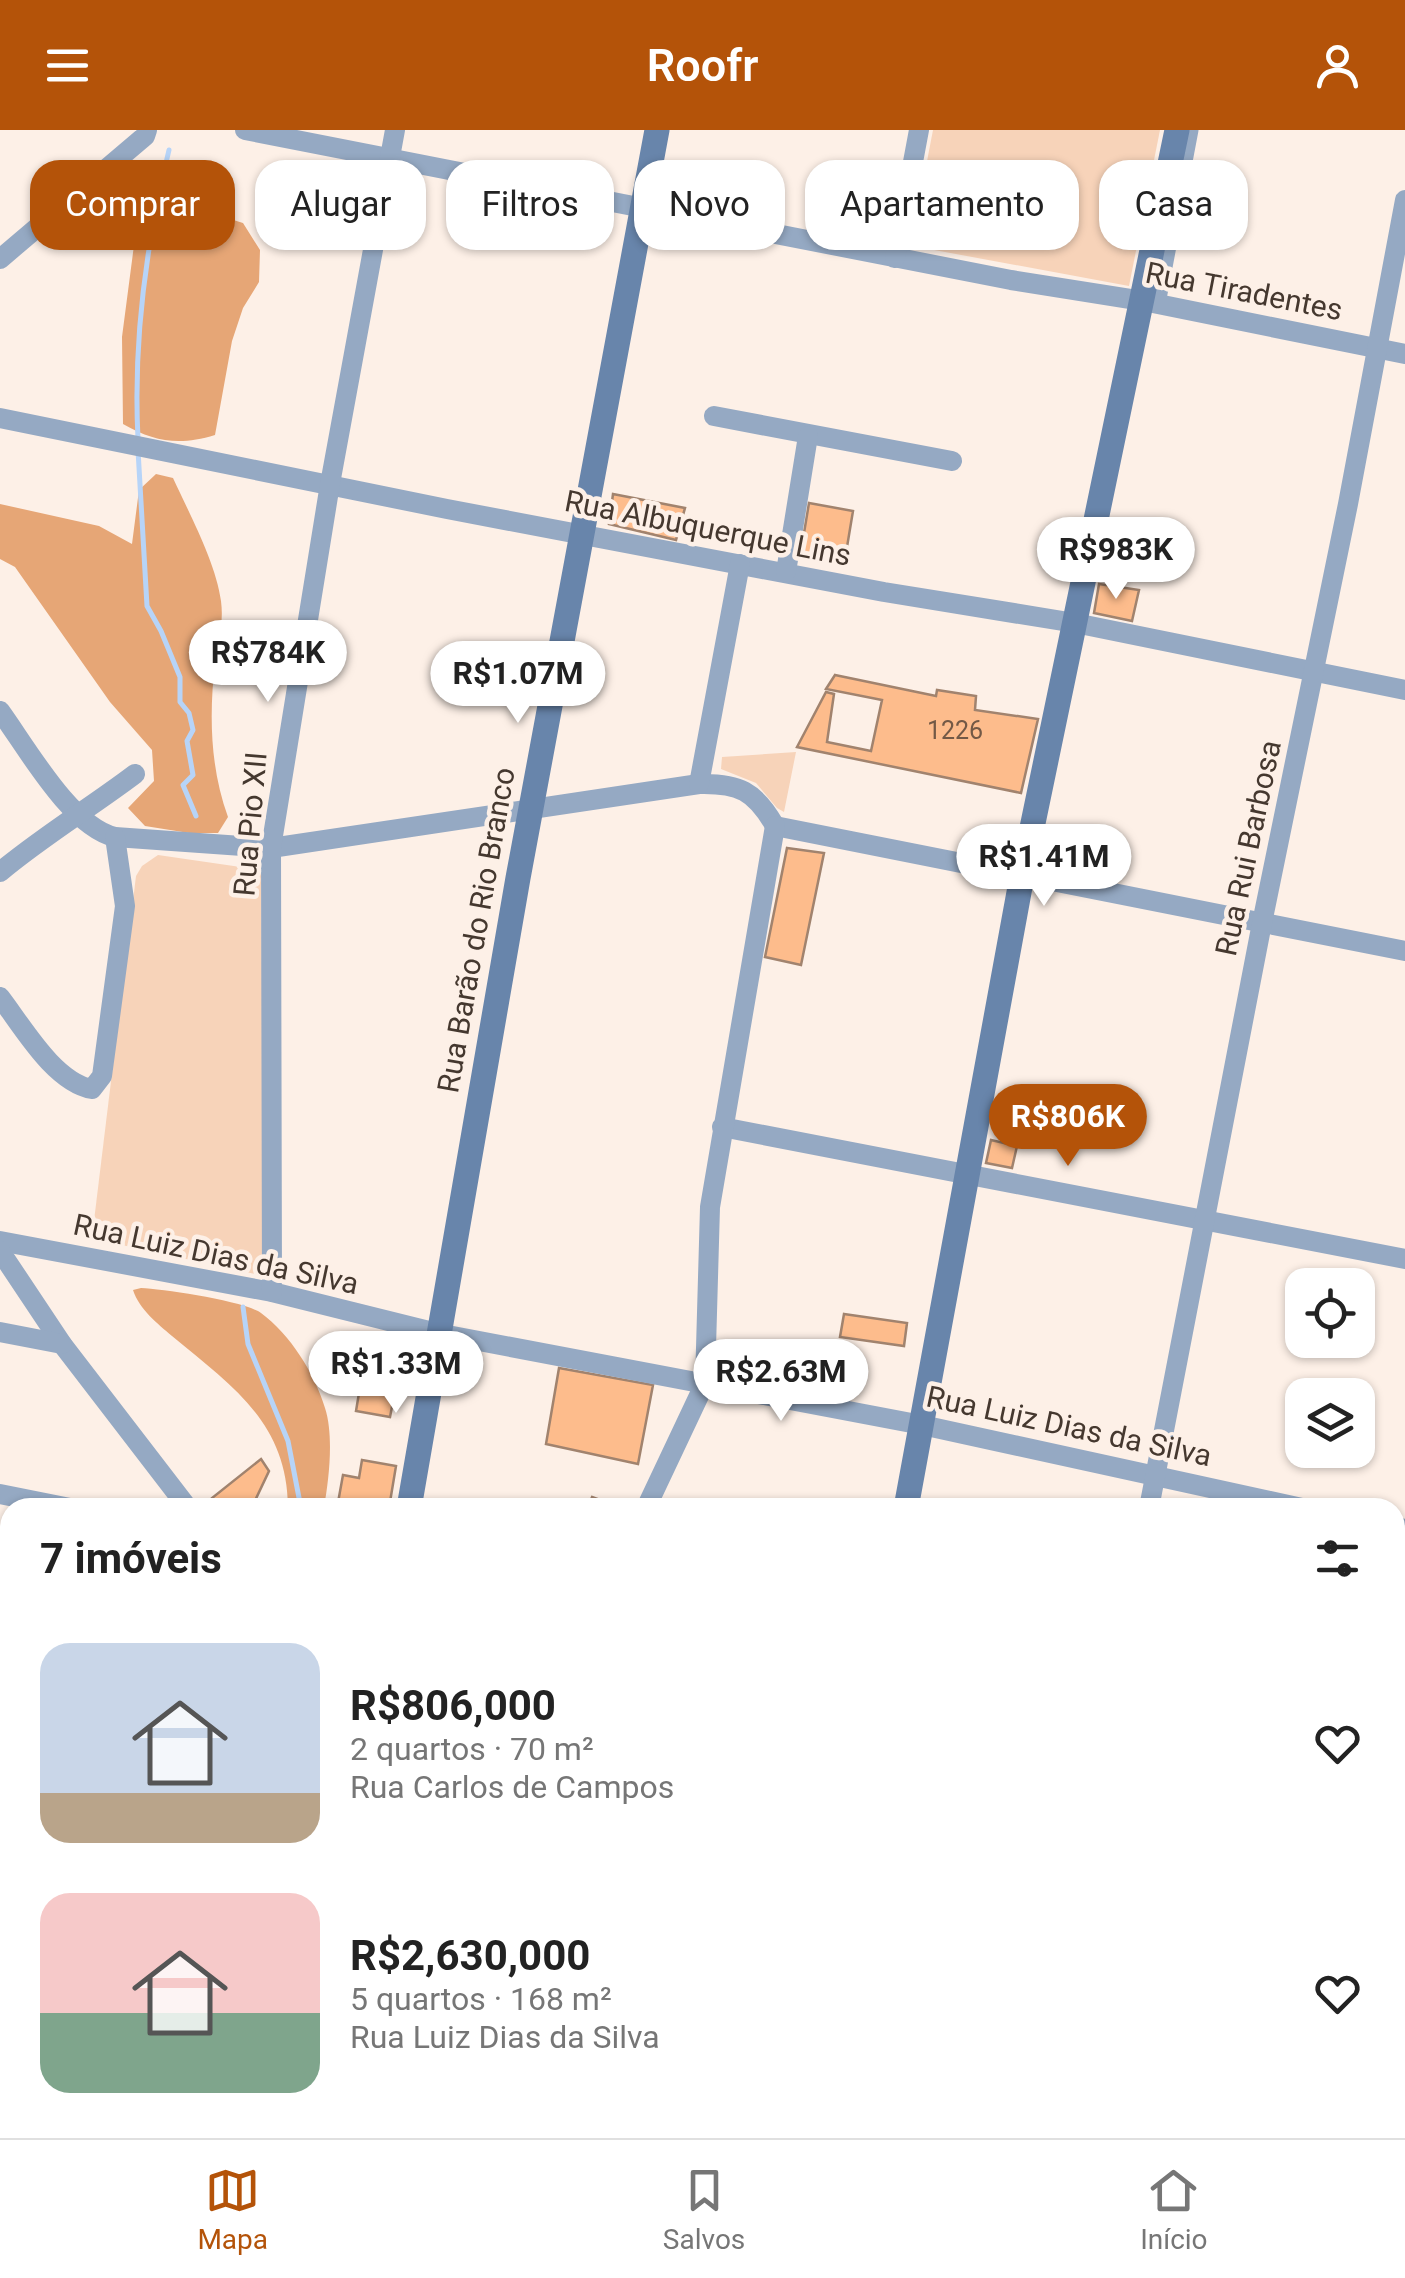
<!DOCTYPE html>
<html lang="pt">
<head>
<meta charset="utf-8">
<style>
  :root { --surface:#fff; --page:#f2f2f2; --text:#222; --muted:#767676; --line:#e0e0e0; --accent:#b45309 }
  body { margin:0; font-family:Roboto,sans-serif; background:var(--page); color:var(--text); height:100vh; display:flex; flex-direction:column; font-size:38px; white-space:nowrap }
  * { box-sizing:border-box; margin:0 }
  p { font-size:32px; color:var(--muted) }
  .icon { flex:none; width:55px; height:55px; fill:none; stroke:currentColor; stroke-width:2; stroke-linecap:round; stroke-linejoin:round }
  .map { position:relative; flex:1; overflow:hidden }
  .drawer { position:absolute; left:0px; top:1368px; width:1405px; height:642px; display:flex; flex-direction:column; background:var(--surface); border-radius:30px 30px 0 0; box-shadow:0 2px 8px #0004 }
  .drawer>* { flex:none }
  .top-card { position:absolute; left:30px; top:30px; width:1345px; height:90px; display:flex; gap:20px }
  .controls { position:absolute; left:1285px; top:1138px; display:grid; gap:20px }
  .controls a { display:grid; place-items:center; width:90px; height:90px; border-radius:20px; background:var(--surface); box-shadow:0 2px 8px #0004; font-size:50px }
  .price { position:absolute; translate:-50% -85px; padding:0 22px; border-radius:35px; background:#fff; color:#222; font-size:32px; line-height:65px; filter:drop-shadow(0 2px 5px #0008) }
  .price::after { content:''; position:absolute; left:50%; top:60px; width:30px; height:22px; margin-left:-15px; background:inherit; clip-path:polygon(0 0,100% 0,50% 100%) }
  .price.active { background:var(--accent); color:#fff }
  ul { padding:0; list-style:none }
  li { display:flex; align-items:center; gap:30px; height:250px; padding:0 40px }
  li span { display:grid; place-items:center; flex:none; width:280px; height:200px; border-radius:30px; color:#555 }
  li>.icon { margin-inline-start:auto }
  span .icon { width:120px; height:120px; fill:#fffc; stroke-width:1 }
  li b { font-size:42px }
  h2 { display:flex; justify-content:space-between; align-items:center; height:120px; padding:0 40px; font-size:42px }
  .tag { padding:0 35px; border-radius:30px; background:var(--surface); box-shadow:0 2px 8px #0004; font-size:35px; line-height:90px }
  .tag.active { background:var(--accent); color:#fff }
  header { display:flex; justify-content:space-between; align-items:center; height:130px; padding:0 40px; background:var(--accent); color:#fff; font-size:45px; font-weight:600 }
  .menu { display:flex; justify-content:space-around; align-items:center; height:140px; border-top:2px solid var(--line); background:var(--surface); font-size:28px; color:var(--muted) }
  .menu a { display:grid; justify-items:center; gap:5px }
  .menu .active { color:var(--accent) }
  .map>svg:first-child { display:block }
  .green { fill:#f7d3b9 }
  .forest { fill:#e6a676 }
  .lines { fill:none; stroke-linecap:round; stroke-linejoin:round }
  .stream { stroke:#b7d4f8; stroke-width:5 }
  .building { fill:#fdbc8c; stroke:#a1836e; stroke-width:2.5 }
  .path { stroke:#c3b6ad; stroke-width:2.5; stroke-dasharray:8 5; stroke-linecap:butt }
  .service { stroke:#95a9c3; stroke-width:10 }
  .pedestrian { stroke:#95a9c3; stroke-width:15 }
  .minor { stroke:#95a9c3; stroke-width:20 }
  .tertiary { stroke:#95a9c3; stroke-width:25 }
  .secondary { stroke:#6885ab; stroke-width:25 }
  .labels { text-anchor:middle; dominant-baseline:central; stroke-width:9; stroke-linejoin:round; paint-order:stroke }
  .number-label { font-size:25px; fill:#735946 }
  .street-label { font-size:30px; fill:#45382f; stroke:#fdf0e7 }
</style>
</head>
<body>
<header><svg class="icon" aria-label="menu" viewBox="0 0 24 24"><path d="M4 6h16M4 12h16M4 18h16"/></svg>Roofr<svg class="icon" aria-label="person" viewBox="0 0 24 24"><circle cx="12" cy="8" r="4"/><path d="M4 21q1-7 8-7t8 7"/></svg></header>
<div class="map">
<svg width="1405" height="2008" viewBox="0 0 1405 2008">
  <rect width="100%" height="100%" fill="#fdf0e7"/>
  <g class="green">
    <polygon points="933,0 1160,0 1129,156 918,117 912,109"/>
    <polygon points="796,622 784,682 777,678 756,653 721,639 722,627"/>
    <polygon points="158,725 261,740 265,1140 255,1144 108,1112 93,1099 136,746 142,736"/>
  </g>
  <g class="forest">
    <path d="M168 44 214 84 243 93 260 120 259 152 243 178 232 211 215 305C179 316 155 312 123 294L122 207 142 54Z"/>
    <path d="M156 344 173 348C189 383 216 433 221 471 224 494 218 511 215 533 209 584 210 638 228 687L218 703H189L145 696 128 678 154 651 152 620 110 572 15 437 0 429V374L99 396 132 414 139 360Z"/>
    <path d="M141 1158C163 1159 245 1171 261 1183 290 1204 315 1244 325 1278 334 1306 329 1349 324 1377H288C287 1292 232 1256 172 1206 158 1194 139 1179 133 1160Z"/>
    <polygon points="0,1681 10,1696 10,1891 0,1891"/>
  </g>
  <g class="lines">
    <g class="stream">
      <path d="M138 309C133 212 146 114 169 20"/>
      <polyline points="138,320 147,476 161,501 180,547 180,572 189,583 193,600 187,611 193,645 183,655 196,686"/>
      <polyline points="243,1177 248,1214 288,1311 301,1378"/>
      <polyline points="0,1769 10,1773"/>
      <polyline points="567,2000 575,2008"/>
    </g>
  </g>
  <g class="building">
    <polygon points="613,364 685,378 676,410 609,394"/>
    <polygon points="809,373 853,381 844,435 800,427"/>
    <polygon points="1099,454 1139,460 1132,491 1094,483"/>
    <polygon points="835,545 936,566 937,560 976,566 975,580 1038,589 1021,663 797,617 826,562 834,564 827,612 871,621 882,570 826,559"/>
    <polygon points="1057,712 1089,718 1084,742 1053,735"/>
    <polygon points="787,718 824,723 801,835 765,827"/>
    <polygon points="991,1010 1017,1016 1012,1038 986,1033"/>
    <polygon points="844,1184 907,1193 904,1216 840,1207"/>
    <polygon points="369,1203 405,1210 390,1287 356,1281"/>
    <polygon points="559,1238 653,1255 638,1334 546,1314"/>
    <polygon points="261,1329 269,1341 252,1377 217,1378 212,1368"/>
    <polygon points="362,1330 396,1336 389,1378 337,1378 343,1345 359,1348"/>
    <polygon points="592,1367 616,1376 615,1378 588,1378"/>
  </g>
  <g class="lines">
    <g class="path">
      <polyline points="912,2000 937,2008"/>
      <polyline points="411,2008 418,2000"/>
    </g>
    <polyline class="service" points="444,2000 447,2008"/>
    <polyline class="pedestrian" points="1158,174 1191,0"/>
    <g class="minor">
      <polyline points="245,0 1011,150 1143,171 1405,224"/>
      <polyline points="895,128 919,0"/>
      <polyline points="0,129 145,6 147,0"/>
      <polyline points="714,286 952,331"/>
      <polyline points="0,288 447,379 884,462 1075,493 1405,560"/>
      <polyline points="786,442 808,306"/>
      <path d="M0 581C27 618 71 697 115 707L271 718 699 654C739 653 755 661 775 696"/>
      <polyline points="699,654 740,434"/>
      <polyline points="775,696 1405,821"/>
      <path d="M0 742C43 706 90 678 135 644"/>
      <path d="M0 867C23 897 54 952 92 959L102 946 125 776 115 707"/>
      <polyline points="722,997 1405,1129"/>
      <polyline points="0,1111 272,1162 437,1203 922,1295 1302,1378"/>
      <polyline points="0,1121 62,1214 188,1378"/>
      <polyline points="272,1162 271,718 330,354 395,0"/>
      <polyline points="0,1202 62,1214"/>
      <polyline points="0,1364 70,1378"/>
      <polyline points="646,1378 705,1253 710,1077 775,696"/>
      <polyline points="1149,1378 1262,793 1348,374 1405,70"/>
      <polyline points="1395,1397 1405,1399"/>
      <polyline points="0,1528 10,1529"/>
      <polyline points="1395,1575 1405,1524"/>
      <polyline points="0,1651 10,1655"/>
      <polyline points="1395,1802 1405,1813"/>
      <polyline points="1344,2000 1351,2008"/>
      <polyline points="1023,2008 1025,2000"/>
      <polyline points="1319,2008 1321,2000"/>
    </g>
    <g class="tertiary">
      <polyline points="0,1943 10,1943"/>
      <polyline points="0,1983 10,1983"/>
      <polyline points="158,2000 189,2008"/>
    </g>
    <g class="secondary">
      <polyline points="409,1378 518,748 657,0"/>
      <polyline points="906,1378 1022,746 1177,0"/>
      <polyline points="350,2000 355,2008"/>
      <polyline points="255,2008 261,2000"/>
      <polyline points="373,2008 381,2000"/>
    </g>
  </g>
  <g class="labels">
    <g class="number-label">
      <text x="955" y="600">1226</text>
    </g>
    <g class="street-label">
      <text transform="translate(1244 161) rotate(11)">Rua Tiradentes</text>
      <text transform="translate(708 398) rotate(11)">Rua Albuquerque Lins</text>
      <text transform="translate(250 694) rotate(-85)">Rua Pio XII</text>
      <text transform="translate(1248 718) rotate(-78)">Rua Rui Barbosa</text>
      <text transform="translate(476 800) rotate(-80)">Rua Barão do Rio Branco</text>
      <text transform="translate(216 1124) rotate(12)">Rua Luiz Dias da Silva</text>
      <text transform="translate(1069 1296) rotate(12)">Rua Luiz Dias da Silva</text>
    </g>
  </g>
</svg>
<div class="controls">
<a><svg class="icon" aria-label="locate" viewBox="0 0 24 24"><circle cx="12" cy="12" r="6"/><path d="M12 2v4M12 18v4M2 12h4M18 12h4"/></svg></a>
<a><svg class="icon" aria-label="layers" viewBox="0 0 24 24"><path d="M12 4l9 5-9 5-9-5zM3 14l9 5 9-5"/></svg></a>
</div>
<b class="price" style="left:1116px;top:472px">R$983K</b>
<b class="price" style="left:268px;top:575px">R$784K</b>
<b class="price" style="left:518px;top:596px">R$1.07M</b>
<b class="price" style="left:1044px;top:779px">R$1.41M</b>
<b class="price active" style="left:1068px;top:1039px">R$806K</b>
<b class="price" style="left:396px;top:1286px">R$1.33M</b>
<b class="price" style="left:781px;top:1294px">R$2.63M</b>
<div class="top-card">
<a class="tag active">Comprar</a>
<a class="tag">Alugar</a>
<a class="tag">Filtros</a>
<a class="tag">Novo</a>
<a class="tag">Apartamento</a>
<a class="tag">Casa</a>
</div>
<section class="drawer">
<h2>7 imóveis<svg class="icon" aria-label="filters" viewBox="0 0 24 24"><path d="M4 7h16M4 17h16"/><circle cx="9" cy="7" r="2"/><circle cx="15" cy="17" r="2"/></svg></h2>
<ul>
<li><span style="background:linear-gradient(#c9d6e8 75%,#b9a48a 0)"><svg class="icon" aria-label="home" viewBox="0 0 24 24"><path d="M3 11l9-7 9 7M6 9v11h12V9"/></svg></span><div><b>R$806,000</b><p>2 quartos · 70 m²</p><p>Rua Carlos de Campos</p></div><svg class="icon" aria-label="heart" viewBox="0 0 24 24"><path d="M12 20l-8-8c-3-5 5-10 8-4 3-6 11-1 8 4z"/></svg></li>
<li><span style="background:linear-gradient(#f6c9c9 60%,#7fa58c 0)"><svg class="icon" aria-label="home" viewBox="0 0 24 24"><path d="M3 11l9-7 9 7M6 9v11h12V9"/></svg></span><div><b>R$2,630,000</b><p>5 quartos · 168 m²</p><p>Rua Luiz Dias da Silva</p></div><svg class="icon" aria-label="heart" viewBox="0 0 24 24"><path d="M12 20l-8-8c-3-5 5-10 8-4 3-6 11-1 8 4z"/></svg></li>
</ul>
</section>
</div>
<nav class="menu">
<a class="active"><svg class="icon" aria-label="map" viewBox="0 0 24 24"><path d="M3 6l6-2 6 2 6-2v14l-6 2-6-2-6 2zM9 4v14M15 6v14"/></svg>Mapa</a>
<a><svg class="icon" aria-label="saved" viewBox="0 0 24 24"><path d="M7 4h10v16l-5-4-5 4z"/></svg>Salvos</a>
<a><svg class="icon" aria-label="home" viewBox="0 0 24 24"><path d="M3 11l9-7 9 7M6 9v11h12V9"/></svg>Início</a>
</nav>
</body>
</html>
